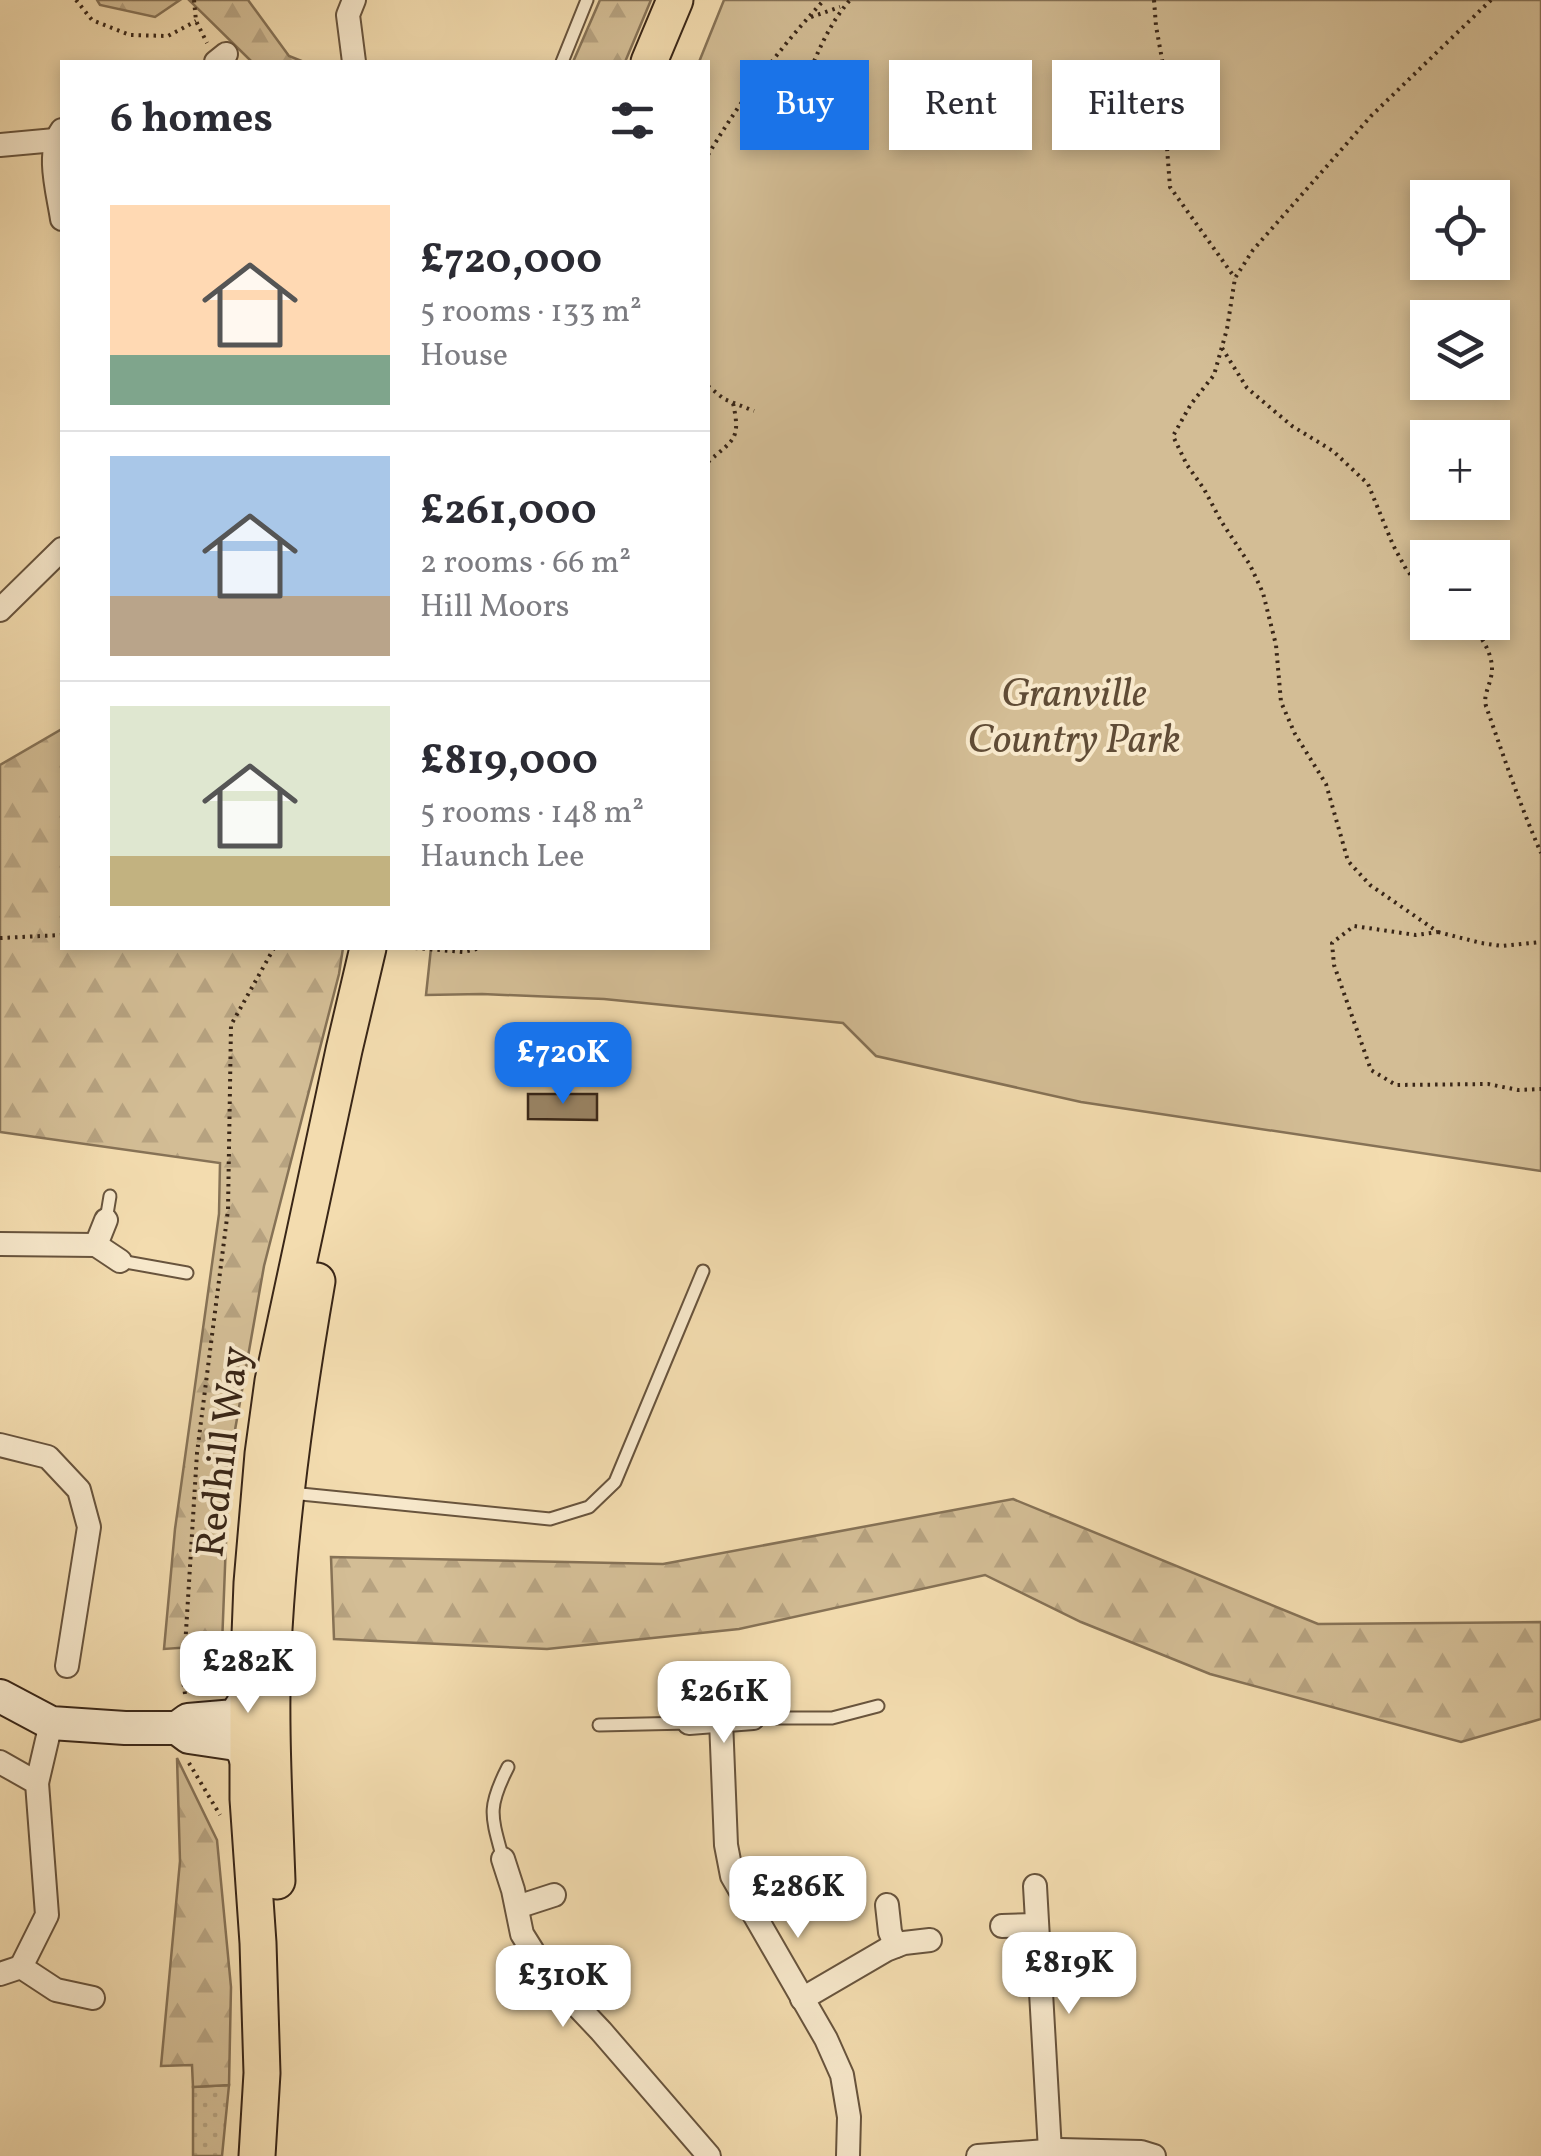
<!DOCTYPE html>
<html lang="en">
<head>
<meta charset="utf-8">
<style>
  :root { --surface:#fff; --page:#f7f7f7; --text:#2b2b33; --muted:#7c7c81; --line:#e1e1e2; --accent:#1a73e8 }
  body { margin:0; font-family:Vollkorn,serif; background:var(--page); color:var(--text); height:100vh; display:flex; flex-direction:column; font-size:38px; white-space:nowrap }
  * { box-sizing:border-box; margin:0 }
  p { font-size:32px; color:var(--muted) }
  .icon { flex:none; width:55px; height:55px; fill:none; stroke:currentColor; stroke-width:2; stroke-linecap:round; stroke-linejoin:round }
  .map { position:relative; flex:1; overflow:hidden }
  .drawer { position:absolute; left:60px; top:60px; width:650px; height:890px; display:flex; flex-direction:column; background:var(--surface); border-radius:0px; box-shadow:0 5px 15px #0003 }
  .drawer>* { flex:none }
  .banner { position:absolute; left:740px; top:60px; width:650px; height:90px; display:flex; gap:20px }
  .tools { position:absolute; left:1410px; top:180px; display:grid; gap:20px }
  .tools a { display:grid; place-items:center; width:100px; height:100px; border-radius:0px; background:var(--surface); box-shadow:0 5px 15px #0003; font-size:50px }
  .price { position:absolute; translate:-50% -85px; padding:0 22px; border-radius:20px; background:#fff; color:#222; font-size:32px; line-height:65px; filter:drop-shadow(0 2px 5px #0008) }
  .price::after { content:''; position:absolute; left:50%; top:60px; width:30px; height:22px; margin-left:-15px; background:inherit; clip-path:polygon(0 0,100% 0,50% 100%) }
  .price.current { background:var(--accent); color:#fff }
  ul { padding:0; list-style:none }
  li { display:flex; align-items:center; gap:30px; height:250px; padding:0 50px }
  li+li { border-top:2px solid var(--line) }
  li span { display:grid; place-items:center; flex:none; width:280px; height:200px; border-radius:0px; color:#555 }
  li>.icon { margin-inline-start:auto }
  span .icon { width:120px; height:120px; fill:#fffc; stroke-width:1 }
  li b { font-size:42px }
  h2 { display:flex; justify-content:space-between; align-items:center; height:120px; padding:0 50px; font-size:42px }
  .chip { padding:0 35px; border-radius:0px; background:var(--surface); box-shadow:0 5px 15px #0003; font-size:35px; line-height:90px }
  .chip.current { background:var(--accent); color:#fff }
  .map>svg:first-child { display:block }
  .grass { fill:url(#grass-dots); stroke:#867256; stroke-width:2.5 }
  .forest { fill:url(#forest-firs); stroke:#867256; stroke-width:2.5 }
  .park { fill:#d3bd95; stroke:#867256; stroke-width:2.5; fill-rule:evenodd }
  .building { fill:#9a8566; stroke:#392617; stroke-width:2.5 }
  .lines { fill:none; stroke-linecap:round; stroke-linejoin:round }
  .lane-casing { stroke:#68543d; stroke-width:15 }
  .street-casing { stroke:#68543d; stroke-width:26 }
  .secondary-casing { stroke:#392617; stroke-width:36 }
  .primary-casing { stroke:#392617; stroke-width:39 }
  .path { stroke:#392617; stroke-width:4; stroke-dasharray:2.5 5; stroke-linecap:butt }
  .lane { stroke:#f7e8cb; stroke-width:11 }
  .street { stroke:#f7e8cb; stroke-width:22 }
  .secondary { stroke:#f7e8cb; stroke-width:32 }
  .primary { stroke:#f3dcaf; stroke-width:35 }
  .labels { text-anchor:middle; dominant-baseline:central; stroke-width:8; stroke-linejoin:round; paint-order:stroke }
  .park-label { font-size:40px; font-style:italic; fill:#604c36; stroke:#f7e8cb }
  .street-label { font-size:40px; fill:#392617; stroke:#f7e8cb }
</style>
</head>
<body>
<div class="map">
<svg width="1541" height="2156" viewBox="0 0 1541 2156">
  <defs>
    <pattern id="grass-dots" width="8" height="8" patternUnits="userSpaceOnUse" patternTransform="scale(2.5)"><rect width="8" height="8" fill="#d3bd95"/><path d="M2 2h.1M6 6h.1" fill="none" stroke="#b6a280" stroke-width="1.8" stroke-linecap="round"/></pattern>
    <pattern id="forest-firs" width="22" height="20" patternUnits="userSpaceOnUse" patternTransform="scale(2.5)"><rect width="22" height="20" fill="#d3bd95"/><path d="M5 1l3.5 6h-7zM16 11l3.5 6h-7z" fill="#b6a280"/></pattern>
  </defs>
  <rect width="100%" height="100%" fill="#f3dcaf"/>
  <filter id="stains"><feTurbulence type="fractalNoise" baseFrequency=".002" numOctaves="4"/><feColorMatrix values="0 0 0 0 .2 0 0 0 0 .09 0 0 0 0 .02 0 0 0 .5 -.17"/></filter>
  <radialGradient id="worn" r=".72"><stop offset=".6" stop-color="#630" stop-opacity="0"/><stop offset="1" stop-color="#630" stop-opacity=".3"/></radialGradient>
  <polygon class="grass" points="229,2085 222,2156 193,2156 193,2087"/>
  <g class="forest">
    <polygon points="97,0 180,0 155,17 100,5"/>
    <polygon points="189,0 248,0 289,56 304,62 252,62"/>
    <polygon points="600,0 651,0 625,62 573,62"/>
    <polygon points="62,729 62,948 343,948 339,974 264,1266 229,1464 222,1645 164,1649 175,1529 219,1214 220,1163 0,1132 0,765"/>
    <polygon points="1013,1499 1318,1624 1541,1622 1541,1719 1461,1742 1210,1674 1081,1622 985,1575 739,1629 547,1649 334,1639 331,1557 663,1564"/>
    <polygon points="177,1758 217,1840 231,1987 229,2085 193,2087 192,2065 161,2066 180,1861"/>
  </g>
  <path class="park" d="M724 0H1541V1171L1081 1102 876 1056 843 1023 604 999 482 994 426 995 431 948H708V62H699ZM1428 198H1492V262H1428ZM1428 318H1492V382H1428ZM1428 438H1492V502H1428ZM1428 558H1492V622H1428Z"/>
  <polygon class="building" points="528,1094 597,1094 597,1120 528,1119"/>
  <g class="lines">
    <defs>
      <g id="lane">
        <polyline points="562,62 587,0"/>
        <polyline points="106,1220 110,1196"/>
        <polyline points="120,1261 187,1273"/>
        <polyline points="291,1493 550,1519 589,1507 615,1482 703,1271"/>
        <polyline points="753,1718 832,1718 878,1706"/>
        <polyline points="599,1725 689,1723"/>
        <path d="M503 1859C491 1815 487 1808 508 1767"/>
      </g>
      <g id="street">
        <polyline points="354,0 348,15 354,62"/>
        <polyline points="216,62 226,54"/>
        <path d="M62 130C46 153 58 192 62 219"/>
        <polyline points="0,145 55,140"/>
        <polyline points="0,610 62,549"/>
        <polyline points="106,1220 96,1245 120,1261"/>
        <polyline points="0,1244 96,1245"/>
        <polyline points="0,1445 48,1457 79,1490 89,1527 67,1666"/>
        <polyline points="721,1720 726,1845 732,1876 826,2039 842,2075 849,2117 848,2156"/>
        <polyline points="689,1723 753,1718"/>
        <polyline points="0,1762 37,1783 47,1915 21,1967"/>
        <polyline points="37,1783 51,1723"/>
        <polyline points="503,1859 513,1890 522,1934 547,1974 601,2031 709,2156"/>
        <polyline points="1035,1886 1050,2151"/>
        <polyline points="887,1905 890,1932 896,1946"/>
        <polyline points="517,1907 554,1895"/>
        <polyline points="1002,1926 1037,1925"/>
        <polyline points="0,1974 21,1967 56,1990 93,1998"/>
        <polyline points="802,1999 886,1950 904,1943 930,1940"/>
        <polyline points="978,2156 1060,2150 1141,2152 1154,2156"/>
      </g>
      <g id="secondary">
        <polyline points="0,1696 51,1723 125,1728 177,1728 188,1720 235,1716 243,1704 248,1687"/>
        <polyline points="177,1728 189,1737 236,1744 243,1751 249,1767"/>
      </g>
      <g id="primary">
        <polyline points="649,62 675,0"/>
        <path d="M277 1881C274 1797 269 1712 274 1629 281 1512 297 1396 317 1281"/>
        <polyline points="257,2156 262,2073 258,1943 248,1799 248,1687 252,1583 263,1454 273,1381 344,1050 368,948"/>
      </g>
    </defs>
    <use href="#lane" class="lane-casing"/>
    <use href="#street" class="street-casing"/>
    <use href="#secondary" class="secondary-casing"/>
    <use href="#primary" class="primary-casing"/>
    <g class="path">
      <polyline points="76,0 92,20 130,35 168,36 196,21"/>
      <polyline points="194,0 196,21 207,43"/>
      <polyline points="1154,0 1156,26 1169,98 1167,148 1170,187 1235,278"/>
      <polyline points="1491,0 1371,116 1253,250 1235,278 1227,329 1214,375 1191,404 1173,436 1187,465 1204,489 1221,521 1250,565 1263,593 1276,645 1281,702 1295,734 1326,784 1348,861 1370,885 1438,932 1416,935 1354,926 1332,943 1334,965 1371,1070 1396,1085 1488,1084 1518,1090 1541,1089"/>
      <polyline points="811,17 840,7"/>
      <path d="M803 89C815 58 828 25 850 0"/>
      <path d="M708 155C741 99 780 48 824 0"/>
      <polyline points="1222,348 1247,388 1292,426 1333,451 1368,484 1393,545 1406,569 1428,597"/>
      <polyline points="708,386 724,399 754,411"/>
      <path d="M708 462C734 439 741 440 733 403"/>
      <path d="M1468 622C1481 635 1496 657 1491 677 1489 687 1483 697 1486 706 1503 755 1520 805 1541 853"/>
      <polyline points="1438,932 1481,943 1502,946 1541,942"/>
      <polyline points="0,938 62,935"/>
      <polyline points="415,948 463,952 481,948"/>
      <polyline points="185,1694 183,1680 197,1453 228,1210 231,1025 274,948"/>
      <polyline points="189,1763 220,1815"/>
    </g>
    <use href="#lane" class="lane"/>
    <use href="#street" class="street"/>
    <use href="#secondary" class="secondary"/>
    <use href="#primary" class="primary"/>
  </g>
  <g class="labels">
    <g class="park-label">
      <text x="1074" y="696">Granville<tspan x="1074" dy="46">Country Park</tspan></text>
    </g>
    <g class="street-label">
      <text transform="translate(225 1452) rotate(-83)">Redhill Way</text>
    </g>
  </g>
  <rect width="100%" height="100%" filter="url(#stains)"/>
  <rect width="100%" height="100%" fill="url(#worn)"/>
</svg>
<div class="tools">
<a><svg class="icon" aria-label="locate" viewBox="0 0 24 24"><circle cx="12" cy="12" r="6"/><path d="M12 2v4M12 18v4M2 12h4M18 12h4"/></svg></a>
<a><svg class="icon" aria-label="layers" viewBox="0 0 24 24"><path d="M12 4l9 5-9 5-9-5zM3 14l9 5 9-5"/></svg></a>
<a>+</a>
<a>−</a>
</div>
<b class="price current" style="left:563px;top:1107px">£720K</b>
<b class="price" style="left:248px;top:1716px">£282K</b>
<b class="price" style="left:724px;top:1746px">£261K</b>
<b class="price" style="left:798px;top:1941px">£286K</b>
<b class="price" style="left:1069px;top:2017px">£819K</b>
<b class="price" style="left:563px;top:2030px">£310K</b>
<div class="banner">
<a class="chip current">Buy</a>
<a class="chip">Rent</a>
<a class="chip">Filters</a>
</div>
<section class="drawer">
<h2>6 homes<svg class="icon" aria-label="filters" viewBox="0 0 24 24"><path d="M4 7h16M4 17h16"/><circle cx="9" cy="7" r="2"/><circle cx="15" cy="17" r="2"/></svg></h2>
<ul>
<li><span style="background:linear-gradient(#ffd9b3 75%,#7fa58c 0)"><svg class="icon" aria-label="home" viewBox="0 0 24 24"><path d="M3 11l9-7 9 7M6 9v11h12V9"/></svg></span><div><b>£720,000</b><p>5 rooms · 133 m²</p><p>House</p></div></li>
<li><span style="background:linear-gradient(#a9c7e8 70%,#b9a48a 0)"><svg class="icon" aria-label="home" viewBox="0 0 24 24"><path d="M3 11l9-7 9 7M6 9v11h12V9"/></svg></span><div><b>£261,000</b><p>2 rooms · 66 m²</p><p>Hill Moors</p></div></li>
<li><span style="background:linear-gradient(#dfe7d0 75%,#c2b280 0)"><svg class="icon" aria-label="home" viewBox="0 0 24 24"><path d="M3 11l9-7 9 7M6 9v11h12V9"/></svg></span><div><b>£819,000</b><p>5 rooms · 148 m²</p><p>Haunch Lee</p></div></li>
</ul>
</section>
</div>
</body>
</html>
